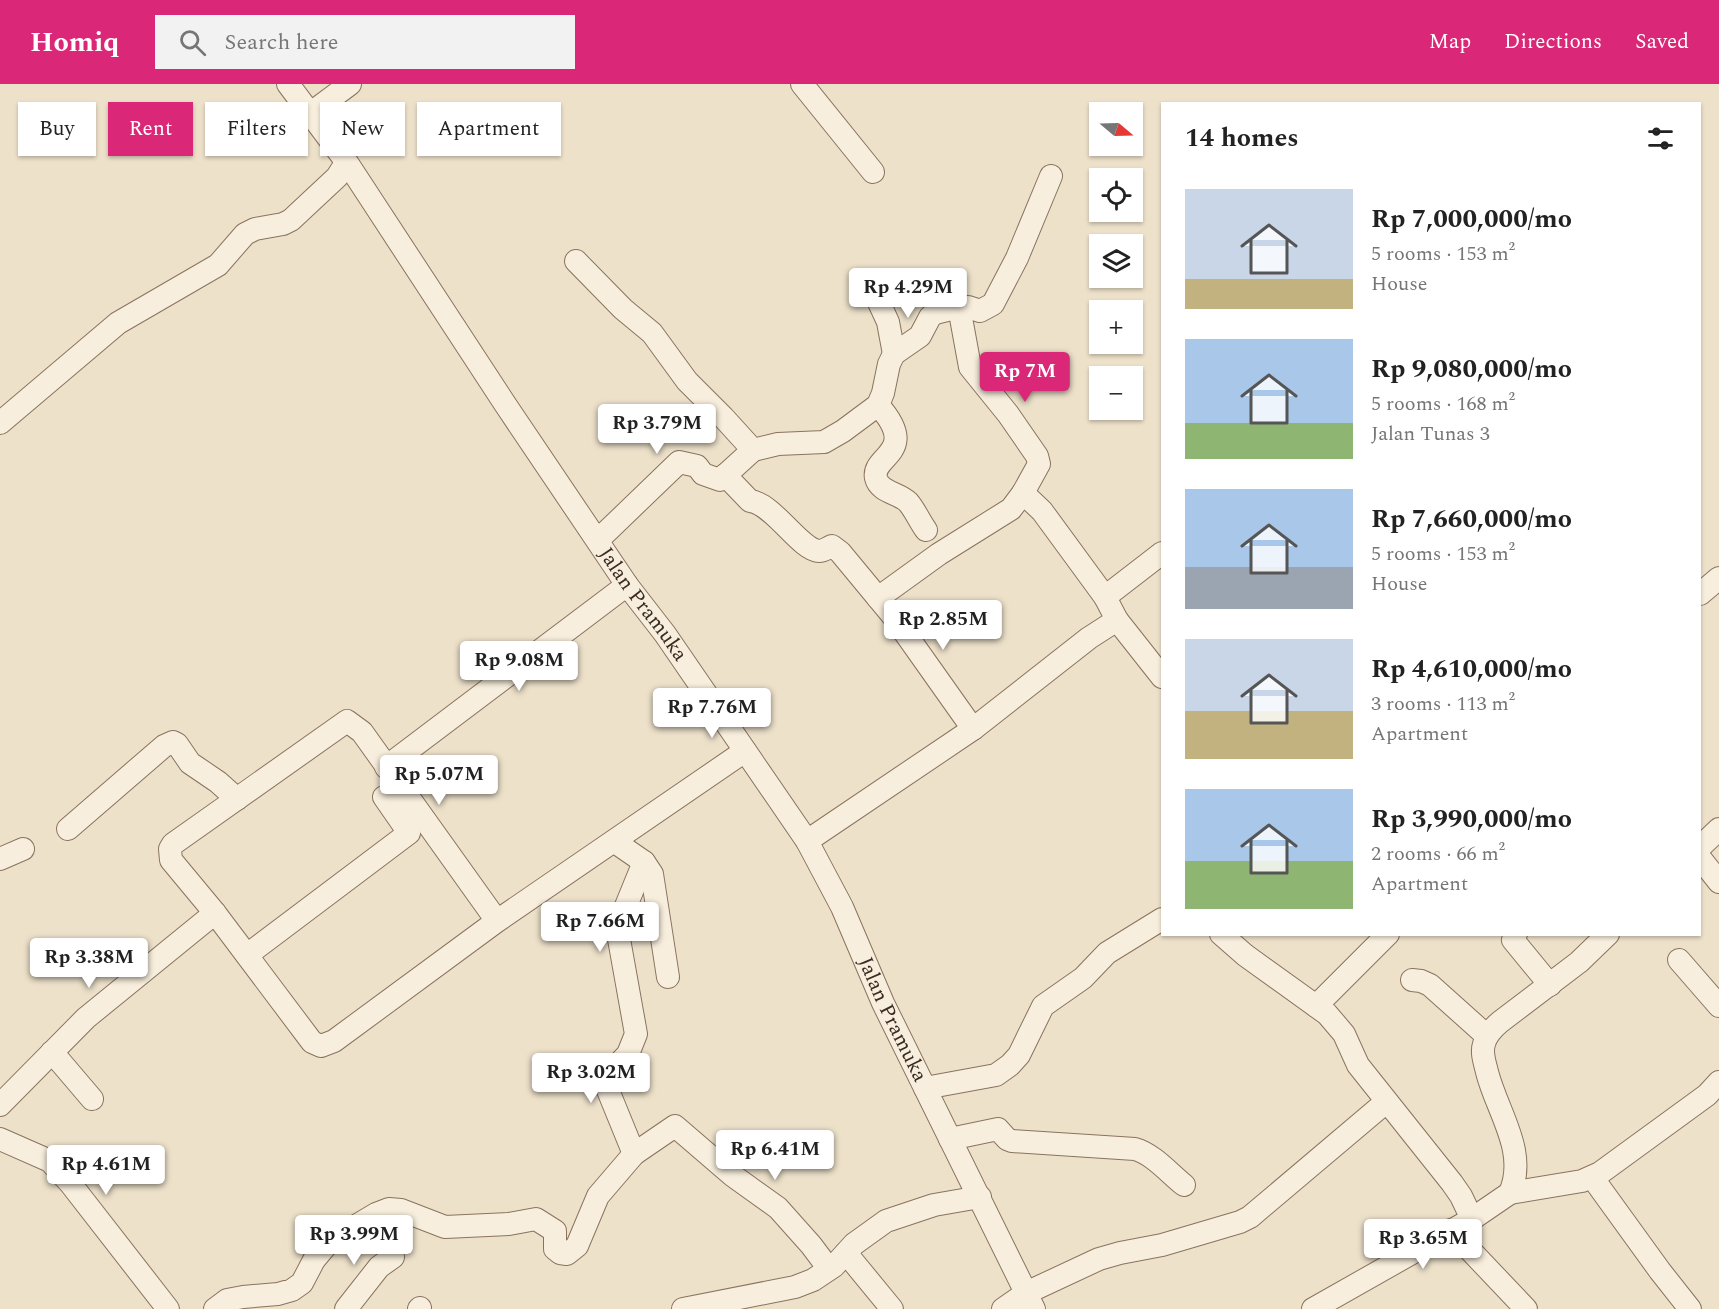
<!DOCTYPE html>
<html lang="en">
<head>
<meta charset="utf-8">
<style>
  :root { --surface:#fff; --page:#f2f2f2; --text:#222; --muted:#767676; --accent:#db2777 }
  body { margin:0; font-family:Spectral,serif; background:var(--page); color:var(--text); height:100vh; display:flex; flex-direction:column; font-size:22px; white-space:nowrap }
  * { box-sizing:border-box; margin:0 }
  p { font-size:20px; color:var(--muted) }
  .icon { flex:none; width:33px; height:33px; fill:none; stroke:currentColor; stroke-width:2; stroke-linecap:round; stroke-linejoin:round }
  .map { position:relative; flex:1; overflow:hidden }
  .side { position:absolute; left:1161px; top:18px; width:540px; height:834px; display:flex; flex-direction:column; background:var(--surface); border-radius:0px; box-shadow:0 2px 4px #0004 }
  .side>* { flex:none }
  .top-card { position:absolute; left:18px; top:18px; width:570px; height:54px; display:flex; gap:12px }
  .needle { width:39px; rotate:109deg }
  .tools { position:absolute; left:1089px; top:18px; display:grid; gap:12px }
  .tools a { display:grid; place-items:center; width:54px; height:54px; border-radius:0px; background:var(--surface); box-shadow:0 2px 4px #0004; font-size:30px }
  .price { position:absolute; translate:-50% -51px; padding:0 14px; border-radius:6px; background:#fff; color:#222; font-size:20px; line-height:39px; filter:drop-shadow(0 2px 3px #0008) }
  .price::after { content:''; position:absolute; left:50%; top:36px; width:18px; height:14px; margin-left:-9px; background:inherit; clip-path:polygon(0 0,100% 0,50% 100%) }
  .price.current { background:var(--accent); color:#fff }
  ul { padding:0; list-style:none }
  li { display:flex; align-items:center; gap:18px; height:150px; padding:0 24px }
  li span { display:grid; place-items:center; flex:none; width:168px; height:120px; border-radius:0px; color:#555 }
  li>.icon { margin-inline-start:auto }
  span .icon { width:72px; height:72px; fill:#fffc; stroke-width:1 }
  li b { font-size:26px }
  h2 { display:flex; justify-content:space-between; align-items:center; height:72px; padding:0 24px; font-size:26px }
  .chip { padding:0 21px; border-radius:0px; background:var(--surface); box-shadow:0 2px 4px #0004; font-size:21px; line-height:54px }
  .chip.current { background:var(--accent); color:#fff }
  header { display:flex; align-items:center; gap:36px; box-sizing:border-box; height:84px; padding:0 30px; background:var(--accent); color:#fff }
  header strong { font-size:28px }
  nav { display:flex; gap:33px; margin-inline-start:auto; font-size:21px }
  .search { width:420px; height:54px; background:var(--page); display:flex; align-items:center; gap:15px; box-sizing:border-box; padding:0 21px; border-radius:0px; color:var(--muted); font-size:22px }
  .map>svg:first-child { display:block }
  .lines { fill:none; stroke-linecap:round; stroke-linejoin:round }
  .minor-casing { stroke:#89735f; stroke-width:24 }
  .minor { stroke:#f8eedd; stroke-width:22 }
  .labels { text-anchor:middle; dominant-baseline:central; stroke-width:5; stroke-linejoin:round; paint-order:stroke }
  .street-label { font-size:21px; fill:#3a2c22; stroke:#f4ebd9 }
</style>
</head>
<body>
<header>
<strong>Homiq</strong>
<div class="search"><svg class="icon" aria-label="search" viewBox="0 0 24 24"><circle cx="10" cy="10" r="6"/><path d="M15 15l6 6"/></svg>Search here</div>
<nav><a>Map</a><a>Directions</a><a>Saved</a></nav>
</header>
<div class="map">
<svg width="1719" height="1225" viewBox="0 0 1719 1225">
  <rect width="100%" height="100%" fill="#ede1ca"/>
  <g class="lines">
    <defs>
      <g id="minor">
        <path id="s1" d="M288 0 348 80 505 320 627 501 665 550 807 757 842 823 883 919 1034 1225"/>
        <polyline points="802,0 873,88"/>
        <polyline points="311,29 350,0"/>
        <polyline points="576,177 623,225 652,249 687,297 723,333 753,366 778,360 824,358 843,347 878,321 883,309 889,280 894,270 920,252 930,233 935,229 959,223 968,223 980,227 993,220 1017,174 1051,92"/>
        <polyline points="876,212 888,238 894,270"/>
        <polyline points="959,223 970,283 1008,330 1037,372 1039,380 1023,409"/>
        <path d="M878 321C921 369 871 371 876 394 879 408 899 409 908 418 915 426 920 438 926 446"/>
        <polyline points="0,339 118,239 218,181 245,150 255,145 283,140 291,136 337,93 346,79"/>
        <path d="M725 391 750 417C773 419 800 466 819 467 824 467 827 464 832 462L840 468 893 532 973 645"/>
        <polyline points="598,456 679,378 697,382 703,390 720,396 753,366"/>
        <polyline points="1700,510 1719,494"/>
        <polyline points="1105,513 1162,469"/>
        <polyline points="1117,536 1162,593"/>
        <polyline points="386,683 627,501"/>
        <polyline points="68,745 164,662 173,658 177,660 190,679 218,698 237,715"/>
        <polyline points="807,757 973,645 1089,554 1117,536 1105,513 1042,427 1023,409 1011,425 939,470 878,514"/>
        <polyline points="615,758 644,778 652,790 668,893"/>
        <polyline points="1700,763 1719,745"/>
        <polyline points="1700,774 1719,798"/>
        <polyline points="0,775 23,765"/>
        <polyline points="497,837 362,648 347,637 173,760 170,765 171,776 215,829 312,958 321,962 334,957 497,837 745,667"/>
        <polyline points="1221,850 1245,871 1327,930 1344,950 1358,981 1452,1099 1461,1112 1472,1135"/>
        <polyline points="1516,850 1513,856 1550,901"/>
        <polyline points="247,871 409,749 384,713"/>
        <polyline points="1679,876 1719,922"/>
        <polyline points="1412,896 1421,897 1430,901 1487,952"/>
        <polyline points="1316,922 1388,850"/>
        <polyline points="52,968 92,1015"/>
        <polyline points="925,1004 996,991 1010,981 1019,971 1043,922 1083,894 1107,869 1162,835"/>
        <polyline points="0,1021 86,934 215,829"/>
        <polyline points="0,1055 50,1077 70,1099 168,1225"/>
        <path d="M950 1055 998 1045 1007 1055 1012 1057 1135 1065C1153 1070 1169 1089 1184 1101"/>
        <polyline points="634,1070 605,999 608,991 628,970 636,950 617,844 644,778"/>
        <polyline points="1592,1093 1660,1187 1690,1225"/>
        <polyline points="1510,1109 1582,1097 1600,1089 1707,1011 1719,998"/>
        <polyline points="1451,1146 1526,1225"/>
        <polyline points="846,1169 892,1225"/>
        <polyline points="215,1225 227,1216 243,1213 278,1210 292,1206 302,1199 314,1176 329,1158 376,1130 389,1125 401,1126 445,1143 509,1140 536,1135 555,1147 555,1165 560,1169 567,1170 577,1162 598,1112 634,1070 675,1042 732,1091 778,1124 811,1161 829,1185"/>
        <polyline points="346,1225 379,1183 393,1173"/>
        <polyline points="419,1225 420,1224"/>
        <polyline points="683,1225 795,1203 813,1196 834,1182 854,1160 886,1137 934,1121 980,1113"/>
        <polyline points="1003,1225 1026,1209 1099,1175 1120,1169 1162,1161 1240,1138 1250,1133 1386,1018"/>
        <path d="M1313 1225 1472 1135 1510 1109C1528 1067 1497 1028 1487 988 1485 979 1481 969 1484 960 1486 951 1493 944 1500 938L1579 878 1608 850"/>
      </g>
    </defs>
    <use href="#minor" class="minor-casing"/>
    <use href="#minor" class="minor"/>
  </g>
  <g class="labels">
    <g class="street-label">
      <text stroke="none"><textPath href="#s1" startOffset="630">Jalan Pramuka</textPath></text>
      <text stroke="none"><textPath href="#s1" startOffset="1116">Jalan Pramuka</textPath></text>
    </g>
  </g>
</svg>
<div class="tools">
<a><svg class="needle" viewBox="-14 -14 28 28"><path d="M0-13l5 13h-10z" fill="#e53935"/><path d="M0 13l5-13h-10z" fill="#767676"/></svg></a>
<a><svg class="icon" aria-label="locate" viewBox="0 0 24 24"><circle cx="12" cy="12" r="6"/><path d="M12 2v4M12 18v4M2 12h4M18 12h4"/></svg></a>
<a><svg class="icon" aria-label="layers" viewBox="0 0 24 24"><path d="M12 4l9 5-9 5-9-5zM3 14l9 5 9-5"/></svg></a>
<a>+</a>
<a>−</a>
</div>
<b class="price" style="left:908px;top:235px">Rp 4.29M</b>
<b class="price current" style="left:1025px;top:319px">Rp 7M</b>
<b class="price" style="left:657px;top:371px">Rp 3.79M</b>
<b class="price" style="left:943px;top:567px">Rp 2.85M</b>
<b class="price" style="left:519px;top:608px">Rp 9.08M</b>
<b class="price" style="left:712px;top:655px">Rp 7.76M</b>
<b class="price" style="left:439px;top:722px">Rp 5.07M</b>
<b class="price" style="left:600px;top:869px">Rp 7.66M</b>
<b class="price" style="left:89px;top:905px">Rp 3.38M</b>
<b class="price" style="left:591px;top:1020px">Rp 3.02M</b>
<b class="price" style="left:775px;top:1097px">Rp 6.41M</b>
<b class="price" style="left:106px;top:1112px">Rp 4.61M</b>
<b class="price" style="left:354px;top:1182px">Rp 3.99M</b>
<b class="price" style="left:1423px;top:1186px">Rp 3.65M</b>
<div class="top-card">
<a class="chip">Buy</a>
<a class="chip current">Rent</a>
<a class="chip">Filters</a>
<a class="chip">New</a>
<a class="chip">Apartment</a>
</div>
<section class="side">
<h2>14 homes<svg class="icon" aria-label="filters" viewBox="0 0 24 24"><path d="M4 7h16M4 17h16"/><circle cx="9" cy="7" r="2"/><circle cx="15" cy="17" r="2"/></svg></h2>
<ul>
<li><span style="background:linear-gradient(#c9d6e8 75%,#c2b280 0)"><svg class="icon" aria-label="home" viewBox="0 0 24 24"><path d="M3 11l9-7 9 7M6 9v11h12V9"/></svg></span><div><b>Rp 7,000,000/mo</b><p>5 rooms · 153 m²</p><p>House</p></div></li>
<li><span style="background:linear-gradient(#a9c7e8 70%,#8fb573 0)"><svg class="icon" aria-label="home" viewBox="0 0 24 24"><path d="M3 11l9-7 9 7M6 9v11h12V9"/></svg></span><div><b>Rp 9,080,000/mo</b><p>5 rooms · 168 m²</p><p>Jalan Tunas 3</p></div></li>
<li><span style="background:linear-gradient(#a9c7e8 65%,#9aa5b1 0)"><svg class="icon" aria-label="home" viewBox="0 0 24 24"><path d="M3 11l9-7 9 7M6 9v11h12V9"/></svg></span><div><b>Rp 7,660,000/mo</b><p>5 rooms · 153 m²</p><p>House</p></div></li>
<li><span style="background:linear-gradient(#c9d6e8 60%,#c2b280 0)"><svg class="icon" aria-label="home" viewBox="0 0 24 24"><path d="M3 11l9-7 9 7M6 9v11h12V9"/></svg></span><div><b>Rp 4,610,000/mo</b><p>3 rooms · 113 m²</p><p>Apartment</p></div></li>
<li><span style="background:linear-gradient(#a9c7e8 60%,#8fb573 0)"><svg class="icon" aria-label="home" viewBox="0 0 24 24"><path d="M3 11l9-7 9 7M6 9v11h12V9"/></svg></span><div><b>Rp 3,990,000/mo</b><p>2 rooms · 66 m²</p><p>Apartment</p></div></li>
</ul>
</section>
</div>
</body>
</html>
